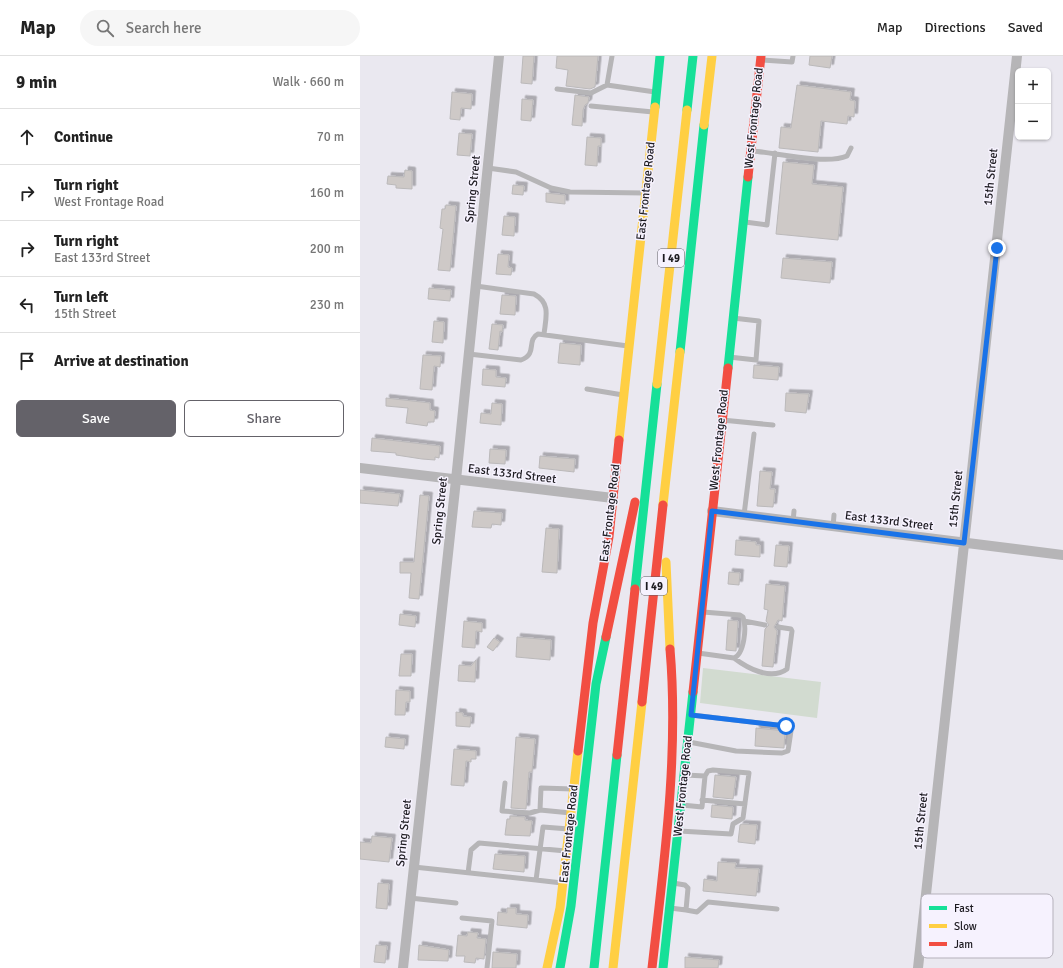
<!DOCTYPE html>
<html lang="en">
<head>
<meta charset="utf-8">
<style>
  :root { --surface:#fff; --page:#f6f6f6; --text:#222; --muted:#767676; --line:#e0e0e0; --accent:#646269 }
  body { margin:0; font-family:Signika,sans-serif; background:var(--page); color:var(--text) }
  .controls { position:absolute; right:12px; top:12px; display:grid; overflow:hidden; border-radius:6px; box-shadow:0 1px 3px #0004 }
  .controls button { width:36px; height:36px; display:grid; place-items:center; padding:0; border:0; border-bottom:1px solid var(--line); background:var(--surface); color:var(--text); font:20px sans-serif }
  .stop { position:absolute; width:12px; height:12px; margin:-9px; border:3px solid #1a73e8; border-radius:50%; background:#fff }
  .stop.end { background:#1a73e8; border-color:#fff; box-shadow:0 1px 4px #0008 }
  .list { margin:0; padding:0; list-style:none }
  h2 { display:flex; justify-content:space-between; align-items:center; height:52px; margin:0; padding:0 16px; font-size:17px }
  h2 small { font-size:13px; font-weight:400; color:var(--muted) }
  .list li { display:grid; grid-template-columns:26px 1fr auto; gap:12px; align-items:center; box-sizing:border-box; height:56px; padding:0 16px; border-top:1px solid var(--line) }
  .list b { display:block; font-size:15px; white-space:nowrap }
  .list p { margin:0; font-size:13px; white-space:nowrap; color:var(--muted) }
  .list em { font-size:13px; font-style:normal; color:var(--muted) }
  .actions { display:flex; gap:8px; padding:12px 16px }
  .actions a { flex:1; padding:9px 0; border:1px solid var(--accent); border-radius:6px; text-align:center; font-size:14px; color:var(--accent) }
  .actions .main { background:var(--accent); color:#fff }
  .icon { flex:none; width:22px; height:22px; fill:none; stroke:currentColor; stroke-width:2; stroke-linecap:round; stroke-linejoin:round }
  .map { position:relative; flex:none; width:703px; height:912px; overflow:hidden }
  header { display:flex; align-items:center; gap:24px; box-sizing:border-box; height:56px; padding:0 20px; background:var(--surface); border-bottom:1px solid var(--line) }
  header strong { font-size:19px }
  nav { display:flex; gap:22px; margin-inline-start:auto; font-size:14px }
  .search { width:280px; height:36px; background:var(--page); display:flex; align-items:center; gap:10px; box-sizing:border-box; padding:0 14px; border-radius:22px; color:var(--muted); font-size:15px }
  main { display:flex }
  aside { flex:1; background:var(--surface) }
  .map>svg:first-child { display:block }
</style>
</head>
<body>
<header>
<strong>Map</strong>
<div class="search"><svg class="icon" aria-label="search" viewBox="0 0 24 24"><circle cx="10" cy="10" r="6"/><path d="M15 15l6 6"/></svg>Search here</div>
<nav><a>Map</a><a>Directions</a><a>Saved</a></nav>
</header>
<main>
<aside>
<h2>9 min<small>Walk · 660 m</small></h2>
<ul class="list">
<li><svg class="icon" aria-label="ahead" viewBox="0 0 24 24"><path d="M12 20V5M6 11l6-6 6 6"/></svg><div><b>Continue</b></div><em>70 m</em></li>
<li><svg class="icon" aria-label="right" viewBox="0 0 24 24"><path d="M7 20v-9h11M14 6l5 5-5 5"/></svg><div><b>Turn right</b><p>West Frontage Road</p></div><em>160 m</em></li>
<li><svg class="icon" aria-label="right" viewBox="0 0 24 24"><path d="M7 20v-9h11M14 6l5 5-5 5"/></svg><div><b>Turn right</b><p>East 133rd Street</p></div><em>200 m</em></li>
<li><svg class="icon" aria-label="left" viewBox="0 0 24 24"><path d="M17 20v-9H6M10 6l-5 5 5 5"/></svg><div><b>Turn left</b><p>15th Street</p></div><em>230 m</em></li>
<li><svg class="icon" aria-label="arrive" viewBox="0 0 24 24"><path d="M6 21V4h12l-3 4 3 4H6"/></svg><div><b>Arrive at destination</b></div></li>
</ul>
<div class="actions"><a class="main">Save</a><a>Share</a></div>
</aside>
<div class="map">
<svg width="703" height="912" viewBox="0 0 703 912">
  <defs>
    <filter id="shadow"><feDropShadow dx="3.5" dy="-3.5" stdDeviation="0" flood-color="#0004"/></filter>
  </defs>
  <rect width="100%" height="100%" fill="#eae8f0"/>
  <path fill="#d2dbd0" d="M 343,612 L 461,626 L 457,662 L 340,647 Z"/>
  <path fill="#cec9c7" stroke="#bbb9ba" filter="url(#shadow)" d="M 163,0 L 174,0 L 172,28 L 161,27 Z
    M 197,0 L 238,0 L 235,31 L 230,33 L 206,30 L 208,14 L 196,12 Z
    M 450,0 L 472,0 L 470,12 L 449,9 Z
    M 437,29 L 491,36 L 490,44 L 495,45 L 494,61 L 488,60 L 487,68 L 461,65 L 458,96 L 419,92 L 421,71 L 431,72 Z
    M 92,36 L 112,38 L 111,53 L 101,52 L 100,64 L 90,63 Z
    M 215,39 L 229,41 L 228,47 L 225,49 L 223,54 L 222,70 L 212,69 Z
    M 162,43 L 173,44 L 171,65 L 161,64 Z
    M 99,77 L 112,78 L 110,100 L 97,99 Z
    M 227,81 L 241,82 L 241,90 L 238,90 L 237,110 L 225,109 Z
    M 423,106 L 454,109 L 452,128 L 483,131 L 478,184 L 416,178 Z
    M 45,114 L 52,115 L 52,133 L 36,132 L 36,129 L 27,128 L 28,120 L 44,121 Z
    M 153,129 L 164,130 L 163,139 L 152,138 Z
    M 186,137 L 205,139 L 205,148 L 186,146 Z
    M 86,149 L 96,150 L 90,215 L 78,214 L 83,173 L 80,172 L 82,153 L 85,153 Z
    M 144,160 L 155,161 L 154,180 L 142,179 Z
    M 138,198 L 149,199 L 148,211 L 152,212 L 151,219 L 136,218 Z
    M 423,202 L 472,206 L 470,227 L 421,222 Z
    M 69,232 L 91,234 L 90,245 L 68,243 Z
    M 142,239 L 156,240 L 155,259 L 140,258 Z
    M 74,265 L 84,266 L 83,287 L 72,286 Z
    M 132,268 L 143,269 L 142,276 L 140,275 L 138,294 L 129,293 Z
    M 200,287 L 221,289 L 220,309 L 198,307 Z
    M 63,299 L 81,300 L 80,311 L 74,310 L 72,334 L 60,333 Z
    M 394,309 L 419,311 L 418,324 L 393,322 Z
    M 123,313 L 136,314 L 136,321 L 146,322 L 145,331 L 122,329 Z
    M 426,337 L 449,338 L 446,357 L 425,355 Z
    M 26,342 L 70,347 L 70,354 L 75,355 L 74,366 L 68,366 L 67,370 L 46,367 L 48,352 L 26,350 Z
    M 132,347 L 142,348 L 141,369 L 120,367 L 121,357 L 131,358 Z
    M 12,382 L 80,390 L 79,402 L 75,401 L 75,404 L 62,403 L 36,399 L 36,397 L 11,395 Z
    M 130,393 L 146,394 L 145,408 L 129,407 Z
    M 180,400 L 215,403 L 214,416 L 179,412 Z
    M 400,415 L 412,416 L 410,433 L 415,433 L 413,451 L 397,450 Z
    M 0,434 L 40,438 L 38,450 L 0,447 Z
    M 60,439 L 69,440 L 59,543 L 49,542 L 51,517 L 40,517 L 40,506 L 54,506 Z
    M 114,455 L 142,457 L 141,469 L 132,468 L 131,472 L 112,471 Z
    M 186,472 L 199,473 L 197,517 L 182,516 Z
    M 376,484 L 396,486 L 396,489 L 400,489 L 400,501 L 375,499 Z
    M 416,489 L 429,490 L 427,511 L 414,510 Z
    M 369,516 L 380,517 L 379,529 L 368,528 Z
    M 406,528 L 425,530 L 422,565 L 418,564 L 414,571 L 417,575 L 413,611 L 402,610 L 405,573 L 409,569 L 406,565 L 408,554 L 404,553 Z
    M 40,558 L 56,560 L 55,571 L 39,569 Z
    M 368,564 L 378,565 L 376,595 L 366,594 Z
    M 104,565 L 122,567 L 122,576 L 116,575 L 115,592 L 102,591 Z
    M 157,581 L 191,584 L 190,604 L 156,601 Z
    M 134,582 L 140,586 L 133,595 L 127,591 Z
    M 41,598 L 52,598 L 51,620 L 39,620 Z
    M 116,604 L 115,626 L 98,625 L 99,609 L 111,610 Z
    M 36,634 L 50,635 L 50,646 L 46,646 L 45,659 L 35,659 Z
    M 96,656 L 103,657 L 103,660 L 111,661 L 110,671 L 96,670 Z
    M 396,672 L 425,675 L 424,692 L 395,690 Z
    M 26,681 L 45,683 L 44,693 L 25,691 Z
    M 156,681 L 175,683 L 172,716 L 169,716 L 166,753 L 151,752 Z
    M 94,693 L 116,695 L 116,703 L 111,703 L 111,706 L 106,705 L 104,730 L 91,729 Z
    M 355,719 L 376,721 L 373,743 L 353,741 Z
    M 352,749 L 373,751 L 372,763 L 351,761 Z
    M 150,760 L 165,761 L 165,764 L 172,765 L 170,780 L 145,779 L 147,763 L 150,763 Z
    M 382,768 L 397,769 L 395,788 L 378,786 L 380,769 Z
    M 12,780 L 32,782 L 29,806 L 0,803 L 0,786 L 11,787 Z
    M 135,798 L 165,800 L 164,816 L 133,813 Z
    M 358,806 L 376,807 L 375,812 L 399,813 L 396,840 L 343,835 L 344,823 L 357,825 Z
    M 18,827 L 29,828 L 27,853 L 16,852 Z
    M 147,852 L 156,852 L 156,858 L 168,859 L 167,872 L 137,869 L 138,856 L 147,857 Z
    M 108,876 L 118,877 L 117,882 L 126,883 L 124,903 L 116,902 L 115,907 L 104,906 L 105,900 L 96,900 L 98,879 L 107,880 Z
    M 16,889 L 27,890 L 25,907 L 14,906 Z
    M 59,889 L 89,894 L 88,905 L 58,904 Z
    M 133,896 L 157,898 L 156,912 L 132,912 Z
    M 325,901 L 359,904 L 358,912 L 325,912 Z"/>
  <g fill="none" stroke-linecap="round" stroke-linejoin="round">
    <path stroke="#b6b5b7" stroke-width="5" d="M 252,0 L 247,29 L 295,36
      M 401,4 L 432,6 L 433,0
      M 197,33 L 231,37 L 247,29
      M 231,50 L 293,56
      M 393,95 C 416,97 467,109 487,100 L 491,92
      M 128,112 L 156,116 L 191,132 L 210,136 L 285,137
      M 385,166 L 407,169 L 415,97
      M 116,230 L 174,238 C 191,247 186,261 184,278
      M 109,298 L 161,304 C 178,298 166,284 178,278 L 268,290
      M 369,301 L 396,304 L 399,265 L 373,262
      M 227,333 L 263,339
      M 362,364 L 413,369
      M 384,459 L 394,378
      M 433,466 L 434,455
      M 473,471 L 474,459
      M 384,565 L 405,569
      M 338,597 L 374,602 C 384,598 387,572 383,561 L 380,559 L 343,556
      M 374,602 C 387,612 411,625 427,613 L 432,575 L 431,573 L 418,571
      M 329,686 L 376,695 L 422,697 L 428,695 L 431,675 L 426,670 L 332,659
      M 145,727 L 142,755 L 170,757 L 180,754
      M 342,744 L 385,748
      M 322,749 L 342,751 L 345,720 L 325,719
      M 211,757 L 180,754 L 181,732 L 213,733
      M 319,775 L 371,778 L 373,768 L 383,762 L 389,717 L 353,714 L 348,715 L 345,720
      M 54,811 L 176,824
      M 108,817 L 111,794 L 119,787 L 206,795
      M 202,827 L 176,824 L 183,771 L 209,773
      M 50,842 L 96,847
      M 310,852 L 326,854 L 328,832 L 325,829 L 313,827
      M 326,854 L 337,856 L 348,846 L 417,853
      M 102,862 L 132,865 L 127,912"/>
    <path stroke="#b6b5b7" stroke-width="10" d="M 0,412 L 253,442
      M 352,455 L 703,499
      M 43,912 L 96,424 L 139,0
      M 558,912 L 657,0"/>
    <path stroke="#16e098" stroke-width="9" d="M 295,51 L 300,0
      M 327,54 L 333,0
      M 320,296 L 344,69
      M 368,312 L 388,121
      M 275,533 L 297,328
      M 200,912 L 211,850 L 236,628 L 246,581
      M 234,912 L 257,699
      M 303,912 L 333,636"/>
    <path stroke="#ffcf43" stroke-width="9" d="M 344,69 L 352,0
      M 297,328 L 327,54
      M 259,384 L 295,51
      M 303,449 L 320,296
      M 306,506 L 310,593
      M 187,912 L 200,852 L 218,695
      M 253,912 L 282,646"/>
    <path stroke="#f24e42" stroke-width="9" d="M 388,121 L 401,0
      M 246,581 L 275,446
      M 333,636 L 368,312
      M 282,646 L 303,449
      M 218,695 L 233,567 L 249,481 L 259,384
      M 257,699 L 275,533
      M 292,912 C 304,807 319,699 310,593"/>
  </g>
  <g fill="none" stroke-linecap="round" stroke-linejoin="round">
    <path stroke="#1a73e8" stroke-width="5" d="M 426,670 L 331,659 L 352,455 L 604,487 L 637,192"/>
  </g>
  <g text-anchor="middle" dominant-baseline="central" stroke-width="3" stroke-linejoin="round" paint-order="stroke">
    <g fill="#f6f2fe" stroke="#5d5b63" stroke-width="1">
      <rect x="298" y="193" width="26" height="18" rx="3"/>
      <rect x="281" y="521" width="26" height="18" rx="3"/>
    </g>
    <g font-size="11" font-weight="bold" fill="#1c1a20">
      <text x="311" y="202">I 49</text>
      <text x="294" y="530">I 49</text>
    </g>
    <g font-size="12" fill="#1c1a20" stroke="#f6f2fe">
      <text transform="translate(394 62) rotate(-84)">West Frontage Road</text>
      <text transform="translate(631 121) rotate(-84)">15th Street</text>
      <text transform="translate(113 133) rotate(-84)">Spring Street</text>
      <text transform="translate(286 135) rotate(-84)">East Frontage Road</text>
      <text transform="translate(359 384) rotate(-84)">West Frontage Road</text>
      <text transform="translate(152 418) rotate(7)">East 133rd Street</text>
      <text transform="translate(596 443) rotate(-84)">15th Street</text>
      <text transform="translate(80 455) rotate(-84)">Spring Street</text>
      <text transform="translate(250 457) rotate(-83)">East Frontage Road</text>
      <text transform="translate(529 465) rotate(7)">East 133rd Street</text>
      <text transform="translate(323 730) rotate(-84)">West Frontage Road</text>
      <text transform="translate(561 765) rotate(-84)">15th Street</text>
      <text transform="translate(44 777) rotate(-84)">Spring Street</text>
      <text transform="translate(209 778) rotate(-84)">East Frontage Road</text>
    </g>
  </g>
  <rect x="561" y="838" width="132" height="64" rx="6" fill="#f6f2fe" stroke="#b5b1bb" stroke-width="1"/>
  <rect x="569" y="850" width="18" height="4" fill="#16e098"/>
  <rect x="569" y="868" width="18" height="4" fill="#ffcf43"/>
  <rect x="569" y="886" width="18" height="4" fill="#f24e42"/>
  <g font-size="11" fill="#1c1a20">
    <text x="594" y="856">Fast</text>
    <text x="594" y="874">Slow</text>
    <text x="594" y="892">Jam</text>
  </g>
</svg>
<div class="controls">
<button>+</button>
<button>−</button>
</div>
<div class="stop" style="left:426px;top:670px"></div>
<div class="stop end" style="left:637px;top:192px"></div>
</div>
</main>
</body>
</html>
